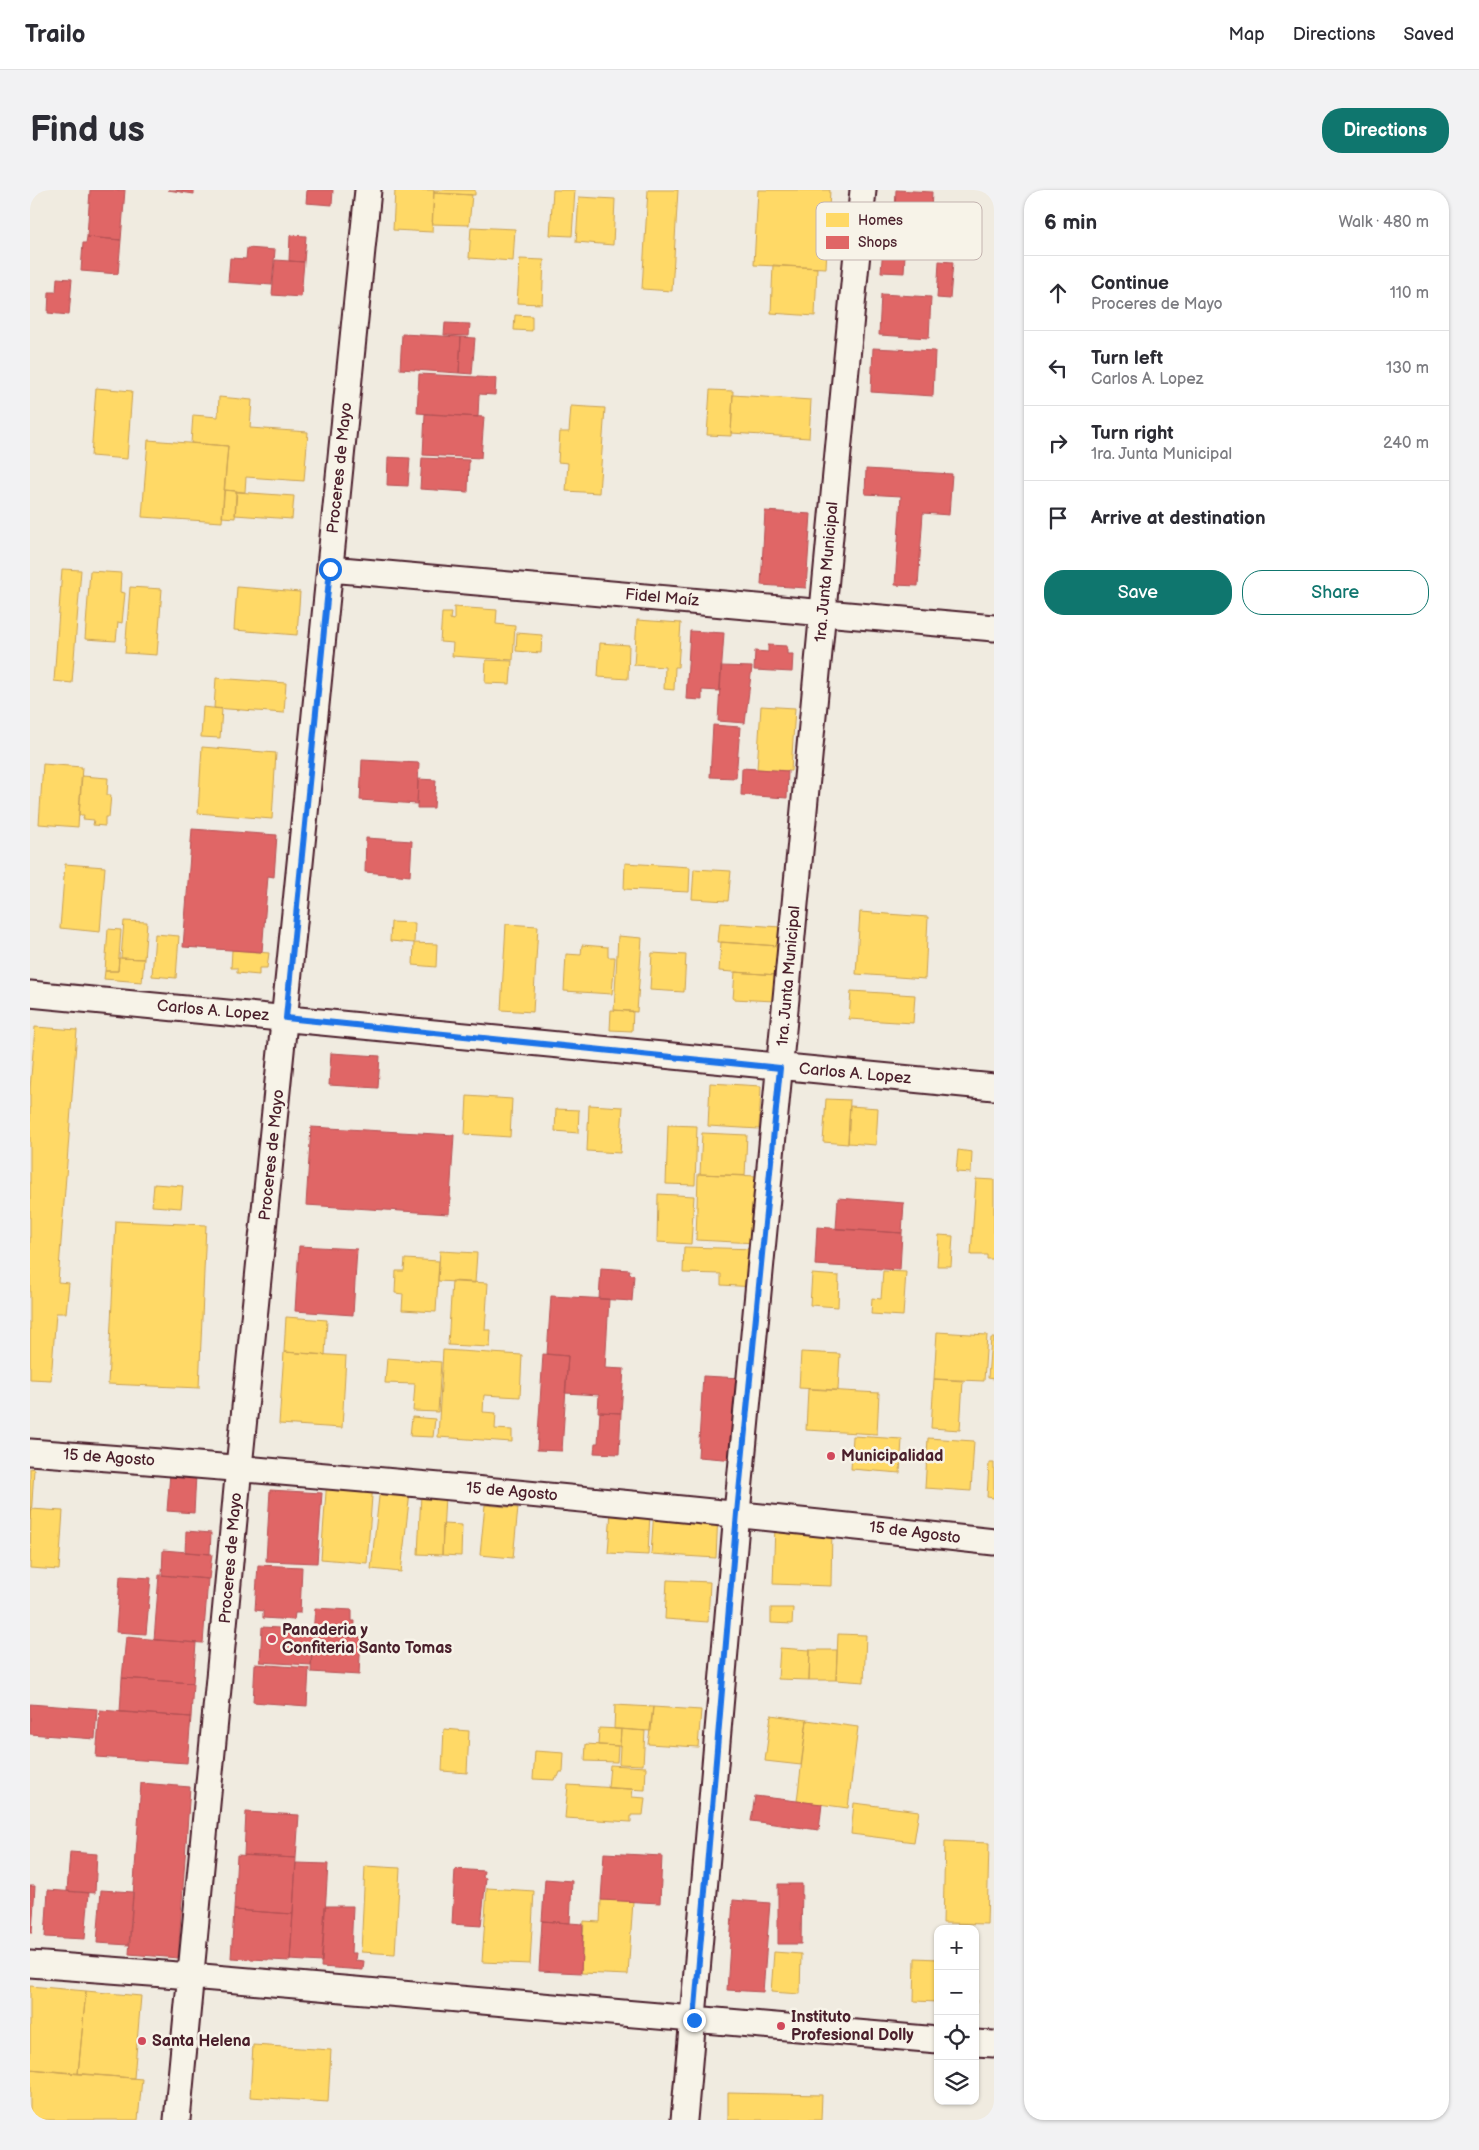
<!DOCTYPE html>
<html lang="en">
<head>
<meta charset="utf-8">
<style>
  :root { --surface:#fff; --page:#f2f2f3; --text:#2b2b33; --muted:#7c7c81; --line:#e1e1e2; --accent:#0f766e }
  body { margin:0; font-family:"Balsamiq Sans",sans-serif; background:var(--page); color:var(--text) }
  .controls { position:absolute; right:15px; bottom:15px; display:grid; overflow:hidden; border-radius:10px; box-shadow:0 1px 4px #0004 }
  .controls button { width:45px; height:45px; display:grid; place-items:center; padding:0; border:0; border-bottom:1px solid var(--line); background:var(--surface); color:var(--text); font:25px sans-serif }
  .stop { position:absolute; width:15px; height:15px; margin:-11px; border:4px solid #1a73e8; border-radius:50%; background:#fff }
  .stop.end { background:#1a73e8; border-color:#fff; box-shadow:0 1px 5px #0008 }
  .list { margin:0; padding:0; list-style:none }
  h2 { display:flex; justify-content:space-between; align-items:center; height:65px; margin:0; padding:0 20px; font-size:21px }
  h2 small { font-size:16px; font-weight:400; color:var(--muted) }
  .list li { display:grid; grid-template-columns:32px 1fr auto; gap:15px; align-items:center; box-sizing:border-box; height:75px; padding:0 20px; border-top:1px solid var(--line) }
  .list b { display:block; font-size:19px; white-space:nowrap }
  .list p { margin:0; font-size:16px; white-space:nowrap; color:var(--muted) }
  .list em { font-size:16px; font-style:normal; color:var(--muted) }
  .actions { display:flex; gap:10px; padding:15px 20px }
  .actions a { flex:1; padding:11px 0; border:1px solid var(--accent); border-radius:20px; text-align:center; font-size:18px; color:var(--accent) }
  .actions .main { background:var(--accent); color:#fff }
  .icon { flex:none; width:28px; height:28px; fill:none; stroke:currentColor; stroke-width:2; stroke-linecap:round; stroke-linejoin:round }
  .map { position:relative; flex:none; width:964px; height:1930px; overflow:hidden; border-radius:20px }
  header { display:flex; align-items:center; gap:30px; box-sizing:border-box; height:70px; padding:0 25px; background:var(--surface); border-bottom:1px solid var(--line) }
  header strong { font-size:24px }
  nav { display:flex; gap:28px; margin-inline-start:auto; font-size:18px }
  .intro { display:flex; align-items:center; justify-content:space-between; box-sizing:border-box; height:120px; padding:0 30px }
  h1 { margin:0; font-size:35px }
  .button { padding:12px 22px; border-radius:20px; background:var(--accent); color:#fff; font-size:18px; font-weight:700 }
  main { display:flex; gap:30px; padding:0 30px }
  aside { flex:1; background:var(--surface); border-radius:20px; box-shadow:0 1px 4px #0004 }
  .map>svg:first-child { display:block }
</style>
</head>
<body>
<header>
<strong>Trailo</strong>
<nav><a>Map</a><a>Directions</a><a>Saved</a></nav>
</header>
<div class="intro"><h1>Find us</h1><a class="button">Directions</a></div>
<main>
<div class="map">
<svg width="964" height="1930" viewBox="0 0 964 1930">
  <rect width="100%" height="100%" fill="#f0ebe0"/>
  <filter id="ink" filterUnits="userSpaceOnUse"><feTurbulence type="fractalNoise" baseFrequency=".02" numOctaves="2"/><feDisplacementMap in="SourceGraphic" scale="10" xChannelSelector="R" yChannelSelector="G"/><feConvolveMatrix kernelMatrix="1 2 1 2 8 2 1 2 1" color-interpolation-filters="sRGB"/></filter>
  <g filter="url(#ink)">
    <path fill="#ffd966" stroke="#c9a154" d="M 365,0 L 404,0 L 402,42 L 363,40 Z
      M 404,0 L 445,0 L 445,5 L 404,3 Z
      M 523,0 L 545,0 L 542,46 L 520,45 Z
      M 618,0 L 648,0 L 642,101 L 612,99 Z
      M 728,0 L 800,0 L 796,78 L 724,75 Z
      M 404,3 L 442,5 L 439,35 L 402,34 Z
      M 549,7 L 585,9 L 583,55 L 546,52 Z
      M 441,37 L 485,39 L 483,71 L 439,68 Z
      M 490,69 L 514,70 L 512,114 L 487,113 Z
      M 743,75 L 787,78 L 785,126 L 741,123 Z
      M 485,125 L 502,126 L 502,141 L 484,140 Z
      M 66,198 L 102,201 L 97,269 L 61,266 Z
      M 680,200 L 703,201 L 701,246 L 677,245 Z
      M 703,205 L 781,210 L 779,248 L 701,243 Z
      M 189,207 L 222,210 L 220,238 L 278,242 L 274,291 L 216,287 L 215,302 L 194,300 L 198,256 L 161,253 L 163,225 L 188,227 Z
      M 541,216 L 575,218 L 569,303 L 536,301 L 538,273 L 528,272 L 530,242 L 539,242 Z
      M 118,250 L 198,256 L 192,332 L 112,327 Z
      M 194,300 L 207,301 L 205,328 L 192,327 Z
      M 206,302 L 264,306 L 262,329 L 205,325 Z
      M 32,379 L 51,380 L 42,493 L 24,491 Z
      M 60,381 L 91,383 L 90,402 L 95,403 L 92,433 L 88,432 L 86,451 L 55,449 Z
      M 100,397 L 132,399 L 127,465 L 95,463 Z
      M 207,397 L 270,402 L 267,445 L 204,440 Z
      M 424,417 L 467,420 L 466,434 L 485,436 L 483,470 L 422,466 L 423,453 L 410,452 L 412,423 L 421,423 L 420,429 L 424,430 Z
      M 607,430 L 651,433 L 648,477 L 645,477 L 644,500 L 634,499 L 635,477 L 604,475 Z
      M 487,443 L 512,445 L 511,463 L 486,461 Z
      M 570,453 L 599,455 L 598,489 L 568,487 Z
      M 456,470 L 482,471 L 480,494 L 455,493 Z
      M 186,488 L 256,493 L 254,523 L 184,518 Z
      M 731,516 L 765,518 L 761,581 L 727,579 Z
      M 173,517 L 192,519 L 190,548 L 171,547 Z
      M 172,557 L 246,563 L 242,629 L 168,623 Z
      M 13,574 L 52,577 L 48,637 L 9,634 Z
      M 52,586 L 78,588 L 77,605 L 81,605 L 79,627 L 75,627 L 75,636 L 63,635 L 64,630 L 53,629 L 54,625 L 49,625 Z
      M 595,673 L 660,677 L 659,702 L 594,699 Z
      M 35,674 L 75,677 L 70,742 L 30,738 Z
      M 664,679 L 701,681 L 698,711 L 662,709 Z
      M 830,722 L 898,727 L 895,789 L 826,784 Z
      M 94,731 L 117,732 L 114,769 L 91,768 Z
      M 361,732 L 385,733 L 384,753 L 360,751 Z
      M 690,733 L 750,737 L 749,756 L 688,752 Z
      M 476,734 L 508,736 L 503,822 L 471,820 Z
      M 78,739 L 91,740 L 88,781 L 75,781 Z
      M 125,744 L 149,746 L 146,788 L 122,786 Z
      M 588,746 L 612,748 L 607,822 L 584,820 Z
      M 691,752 L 749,756 L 747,785 L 689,781 Z
      M 384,753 L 407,754 L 406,777 L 383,775 Z
      M 552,755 L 578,757 L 578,767 L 585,767 L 582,804 L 534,801 L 536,764 L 551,765 Z
      M 202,760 L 239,763 L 237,778 L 229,778 L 229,785 L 207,783 L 207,778 L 201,778 Z
      M 622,763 L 656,765 L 654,802 L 620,800 Z
      M 89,768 L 114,769 L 112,792 L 74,789 L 75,781 L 88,781 Z
      M 705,782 L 747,785 L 745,811 L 703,809 Z
      M 821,801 L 885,805 L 883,833 L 819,829 Z
      M 581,820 L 603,821 L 602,841 L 580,840 Z
      M 5,837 L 47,840 L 28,1092 L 39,1093 L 36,1123 L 26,1123 L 21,1190 L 0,1189 L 0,899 Z
      M 680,893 L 731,896 L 729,939 L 678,936 Z
      M 437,906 L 482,909 L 480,947 L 435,944 Z
      M 796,909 L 820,910 L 818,954 L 793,952 Z
      M 559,915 L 593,917 L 590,963 L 557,961 Z
      M 820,916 L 848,918 L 846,955 L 818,953 Z
      M 526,919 L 549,920 L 548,943 L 525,941 Z
      M 638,935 L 667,936 L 665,995 L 636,994 Z
      M 672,943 L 717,945 L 715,986 L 670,984 Z
      M 928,960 L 942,962 L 941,983 L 926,982 Z
      M 668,984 L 729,986 L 726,1053 L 666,1050 Z
      M 946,989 L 964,990 L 964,1069 L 957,1069 L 957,1065 L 941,1065 Z
      M 124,994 L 153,996 L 151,1018 L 122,1016 Z
      M 628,1004 L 664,1006 L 661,1054 L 627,1052 Z
      M 86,1031 L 176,1035 L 169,1198 L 78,1194 Z
      M 909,1045 L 923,1046 L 921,1076 L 907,1076 Z
      M 654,1057 L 727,1059 L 725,1097 L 691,1095 L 691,1084 L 653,1083 Z
      M 410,1061 L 447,1063 L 445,1093 L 408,1091 Z
      M 375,1069 L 409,1071 L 406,1122 L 372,1120 L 373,1104 L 365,1103 L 366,1081 L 374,1081 Z
      M 853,1081 L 876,1082 L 873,1126 L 841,1124 L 842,1108 L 851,1109 Z
      M 782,1084 L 809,1086 L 808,1117 L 780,1115 Z
      M 422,1091 L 458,1093 L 455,1140 L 461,1140 L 460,1157 L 418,1155 Z
      M 256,1127 L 297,1130 L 295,1165 L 254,1162 Z
      M 907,1142 L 957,1145 L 954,1191 L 904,1189 Z
      M 961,1148 L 964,1148 L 964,1189 L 958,1188 Z
      M 413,1160 L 492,1165 L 490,1207 L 454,1205 L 453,1222 L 466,1223 L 465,1239 L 482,1240 L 482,1252 L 408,1247 Z
      M 254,1162 L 316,1166 L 312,1238 L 249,1234 Z
      M 771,1162 L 810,1164 L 808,1200 L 769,1198 Z
      M 357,1168 L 411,1172 L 408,1222 L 383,1221 L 385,1194 L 355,1193 Z
      M 904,1189 L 933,1191 L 930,1240 L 901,1238 Z
      M 778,1199 L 849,1203 L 847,1244 L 776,1240 Z
      M 382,1227 L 405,1229 L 403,1247 L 380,1246 Z
      M 823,1246 L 872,1249 L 870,1283 L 821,1279 Z
      M 898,1248 L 944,1251 L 941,1301 L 895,1298 Z
      M 959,1273 L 964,1273 L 964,1308 L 957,1307 Z
      M 0,1278 L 4,1279 L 1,1329 L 0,1329 Z
      M 297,1289 L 343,1293 L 337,1373 L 291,1369 Z
      M 350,1298 L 380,1302 L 371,1382 L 341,1379 Z
      M 391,1304 L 415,1305 L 412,1365 L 388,1364 Z
      M 455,1315 L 488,1318 L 483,1368 L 450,1365 Z
      M 1,1319 L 33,1321 L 29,1380 L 0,1378 Z
      M 624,1319 L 688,1323 L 686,1368 L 621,1364 Z
      M 581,1321 L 620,1323 L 618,1365 L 578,1363 Z
      M 413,1334 L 432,1335 L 431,1366 L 412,1365 Z
      M 745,1336 L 802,1337 L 801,1396 L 743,1394 Z
      M 637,1390 L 680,1392 L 678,1432 L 635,1429 Z
      M 741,1418 L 763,1418 L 762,1434 L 741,1433 Z
      M 808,1444 L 836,1445 L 834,1492 L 806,1490 Z
      M 750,1458 L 780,1460 L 779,1490 L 748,1489 Z
      M 780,1460 L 807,1460 L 806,1490 L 779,1490 Z
      M 585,1515 L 623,1517 L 621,1541 L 584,1539 Z
      M 623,1517 L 671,1520 L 668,1557 L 618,1554 Z
      M 741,1525 L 777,1530 L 771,1575 L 735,1571 Z
      M 777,1530 L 828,1537 L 818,1618 L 767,1611 Z
      M 569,1538 L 591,1539 L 590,1556 L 568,1555 Z
      M 414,1539 L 439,1541 L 437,1583 L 412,1581 Z
      M 591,1539 L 615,1541 L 613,1575 L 589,1574 Z
      M 556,1554 L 588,1556 L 587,1572 L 555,1571 Z
      M 505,1561 L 534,1563 L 533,1582 L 530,1582 L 528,1587 L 525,1587 L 524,1590 L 503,1589 Z
      M 580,1575 L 616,1577 L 615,1600 L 578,1598 Z
      M 538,1595 L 603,1599 L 602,1607 L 615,1608 L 613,1625 L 601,1625 L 601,1632 L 535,1628 Z
      M 824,1613 L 889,1621 L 884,1652 L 821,1644 Z
      M 915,1651 L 959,1653 L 957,1734 L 913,1733 Z
      M 335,1676 L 370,1678 L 365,1764 L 331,1762 Z
      M 457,1698 L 504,1701 L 500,1774 L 452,1772 Z
      M 571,1710 L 603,1711 L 598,1785 L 551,1783 L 554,1731 L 570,1732 Z
      M 744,1762 L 771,1764 L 770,1804 L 741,1802 Z
      M 885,1768 L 908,1769 L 908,1812 L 884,1811 Z
      M 945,1770 L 947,1770 L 946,1813 L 945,1813 Z
      M 0,1796 L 56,1801 L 48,1884 L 0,1879 Z
      M 56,1801 L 111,1806 L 104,1888 L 48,1884 Z
      M 223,1855 L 301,1860 L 298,1912 L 220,1907 Z
      M 0,1879 L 112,1889 L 108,1930 L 0,1930 Z
      M 698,1903 L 792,1905 L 791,1930 L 698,1930 Z"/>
    <path fill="#e06666" stroke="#b35154" d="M 60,0 L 95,0 L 91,50 L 57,47 Z
      M 138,0 L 164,0 L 164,4 Z
      M 277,0 L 303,0 L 302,15 L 276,13 Z
      M 866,0 L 902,2 L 901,22 L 865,20 Z
      M 260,45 L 276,46 L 274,72 L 259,71 Z
      M 854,45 L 876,46 L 874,83 L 851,82 Z
      M 57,47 L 91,50 L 88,84 L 51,81 L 53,53 L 56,53 Z
      M 217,58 L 245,60 L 242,95 L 198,92 L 200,68 L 216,69 Z
      M 245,70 L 274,72 L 271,107 L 242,105 Z
      M 909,71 L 923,72 L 920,109 L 907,108 Z
      M 27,88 L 42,89 L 39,125 L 18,123 L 19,102 L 26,102 Z
      M 851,104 L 901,107 L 899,148 L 849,145 Z
      M 415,133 L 440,134 L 439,146 L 414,145 Z
      M 372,144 L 431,147 L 429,183 L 370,179 Z
      M 431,147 L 445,148 L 442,184 L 429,183 Z
      M 843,158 L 905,161 L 903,206 L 841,202 Z
      M 389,184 L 466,188 L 465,205 L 449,204 L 448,227 L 387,223 Z
      M 395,224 L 454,227 L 451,268 L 393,265 Z
      M 358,267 L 380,268 L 378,296 L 357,295 Z
      M 392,268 L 439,270 L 438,302 L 390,299 Z
      M 836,279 L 922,284 L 919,325 L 893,323 L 888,396 L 865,395 L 871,306 L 835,304 Z
      M 735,321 L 781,324 L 776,398 L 731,395 Z
      M 660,441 L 694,443 L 690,501 L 672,500 L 672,510 L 656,509 Z
      M 738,455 L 757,456 L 757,464 L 763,464 L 762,482 L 724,480 L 725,461 L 738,462 Z
      M 691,476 L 722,477 L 715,533 L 688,531 Z
      M 683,535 L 710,537 L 706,588 L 680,587 Z
      M 332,570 L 389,573 L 387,614 L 330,610 Z
      M 712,578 L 758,581 L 757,608 L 711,605 Z
      M 388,589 L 406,590 L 404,618 L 387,618 Z
      M 162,639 L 247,645 L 244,687 L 238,686 L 232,762 L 153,757 Z
      M 336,648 L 382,651 L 380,686 L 335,682 Z
      M 301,863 L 350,866 L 348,898 L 299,895 Z
      M 281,937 L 424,945 L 419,1024 L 276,1015 Z
      M 808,1008 L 874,1013 L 872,1043 L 806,1039 Z
      M 787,1037 L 872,1043 L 870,1080 L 785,1075 Z
      M 269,1056 L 327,1059 L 323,1125 L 265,1121 Z
      M 571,1078 L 600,1080 L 599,1084 L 604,1085 L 602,1111 L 569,1109 Z
      M 521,1106 L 579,1109 L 575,1178 L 594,1179 L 591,1223 L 568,1222 L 569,1205 L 535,1203 L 538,1166 L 517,1164 Z
      M 513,1164 L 538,1166 L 532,1261 L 507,1260 Z
      M 673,1186 L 711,1188 L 706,1270 L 668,1267 Z
      M 570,1222 L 591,1223 L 589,1264 L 564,1263 L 565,1253 L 568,1253 Z
      M 140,1283 L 166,1285 L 164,1323 L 137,1321 Z
      M 240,1300 L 292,1303 L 287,1373 L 236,1371 Z
      M 156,1341 L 181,1343 L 180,1364 L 155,1362 Z
      M 133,1360 L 182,1364 L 179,1389 L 132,1385 Z
      M 228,1375 L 272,1377 L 270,1423 L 265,1423 L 264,1430 L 233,1428 L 233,1421 L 225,1420 Z
      M 129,1385 L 178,1389 L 173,1453 L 124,1450 Z
      M 90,1386 L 121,1388 L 116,1444 L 86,1442 Z
      M 285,1418 L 322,1420 L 322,1431 L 325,1431 L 324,1447 L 283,1444 Z
      M 232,1437 L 283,1440 L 281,1475 L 230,1472 Z
      M 283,1444 L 331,1447 L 329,1485 L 281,1482 Z
      M 96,1447 L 166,1453 L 163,1493 L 92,1488 Z
      M 225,1474 L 279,1478 L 277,1516 L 223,1512 Z
      M 92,1488 L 163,1493 L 161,1527 L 90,1522 Z
      M 0,1514 L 67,1519 L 65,1549 L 0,1544 Z
      M 70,1520 L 161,1527 L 157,1573 L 66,1567 Z
      M 111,1593 L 160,1597 L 148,1768 L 99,1764 Z
      M 725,1606 L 792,1614 L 789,1640 L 721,1631 Z
      M 216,1622 L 269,1625 L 266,1668 L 214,1665 Z
      M 40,1662 L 67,1664 L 65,1703 L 37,1701 Z
      M 574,1663 L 632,1666 L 630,1713 L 571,1710 Z
      M 207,1665 L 266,1668 L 263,1724 L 204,1720 Z
      M 266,1673 L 298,1674 L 292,1772 L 260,1770 Z
      M 425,1679 L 454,1681 L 453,1687 L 456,1688 L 451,1736 L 422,1734 Z
      M 515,1689 L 542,1691 L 540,1733 L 512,1731 Z
      M 748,1694 L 772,1694 L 771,1754 L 748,1754 Z
      M 0,1696 L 5,1696 L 2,1743 L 0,1743 Z
      M 18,1700 L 59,1703 L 55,1749 L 15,1747 Z
      M 71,1700 L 103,1702 L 99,1755 L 67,1753 Z
      M 703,1710 L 740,1713 L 733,1802 L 697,1800 Z
      M 295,1716 L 323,1716 L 321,1763 L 326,1763 L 325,1770 L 334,1771 L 333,1780 L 291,1777 Z
      M 204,1720 L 263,1724 L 260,1771 L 201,1768 Z
      M 512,1731 L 553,1734 L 551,1783 L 509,1781 Z"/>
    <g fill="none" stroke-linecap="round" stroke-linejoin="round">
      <defs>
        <path id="minor" d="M 300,379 L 964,438
          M 0,804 L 964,897
          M 0,1262 C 322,1286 643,1316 964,1352
          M 0,1774 L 161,1786 L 908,1850
          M 945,1853 L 964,1854
          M 147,1930 L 209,1277 L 338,0
          M 654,1930 L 707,1323 L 833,0"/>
      </defs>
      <use href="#minor" stroke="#4a1f2b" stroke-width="29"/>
      <use href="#minor" stroke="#f7f3e8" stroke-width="25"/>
    </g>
  </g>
  <g fill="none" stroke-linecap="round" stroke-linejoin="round" filter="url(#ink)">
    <path stroke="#1a73e8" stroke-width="6" d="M 300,379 L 256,828 L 750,878 L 707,1323 L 664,1830"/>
  </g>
  <g fill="#d1495b" stroke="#f7f3e8" stroke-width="2">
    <circle cx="801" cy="1266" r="5"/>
    <circle cx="242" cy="1449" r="5"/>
    <circle cx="751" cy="1836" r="5"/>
    <circle cx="112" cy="1851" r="5"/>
  </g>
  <g text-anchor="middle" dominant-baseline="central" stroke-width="5" stroke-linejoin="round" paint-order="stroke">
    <g font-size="16" fill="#4a1f2b" stroke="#f7f3e8">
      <text transform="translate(310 278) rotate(-84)">Proceres de Mayo</text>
      <text transform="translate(797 382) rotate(-85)">1ra. Junta Municipal</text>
      <text transform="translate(632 408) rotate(5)">Fidel Maíz</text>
      <text transform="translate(759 786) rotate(-85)">1ra. Junta Municipal</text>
      <text transform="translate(183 821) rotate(5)">Carlos A. Lopez</text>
      <text transform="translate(825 884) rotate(5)">Carlos A. Lopez</text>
      <text transform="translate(242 965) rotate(-84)">Proceres de Mayo</text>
      <text transform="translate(79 1268) rotate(4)">15 de Agosto</text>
      <text transform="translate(482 1302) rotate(5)">15 de Agosto</text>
      <text transform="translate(885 1343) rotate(7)">15 de Agosto</text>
      <text transform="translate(201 1368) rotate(-85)">Proceres de Mayo</text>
    </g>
    <g font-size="16" font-weight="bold" fill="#4a1f2b" stroke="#f7f3e8" text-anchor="start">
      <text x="811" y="1266">Municipalidad</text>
      <text x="252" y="1440">Panaderia y<tspan x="252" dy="18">Confiteria Santo Tomas</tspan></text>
      <text x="761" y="1827">Instituto<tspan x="761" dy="18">Profesional Dolly</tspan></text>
      <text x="122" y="1851">Santa Helena</text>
    </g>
  </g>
  <rect x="786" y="12" width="166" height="58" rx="8" fill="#f7f3e8" stroke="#c3b3af" stroke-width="1"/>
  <rect x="796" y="23" width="23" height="14" fill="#ffd966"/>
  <rect x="796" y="46" width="23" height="13" fill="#e06666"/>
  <g font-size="14" fill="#4a1f2b">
    <text x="828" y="35">Homes</text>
    <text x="828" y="57">Shops</text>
  </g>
</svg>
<div class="controls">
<button>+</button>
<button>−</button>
<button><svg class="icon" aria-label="locate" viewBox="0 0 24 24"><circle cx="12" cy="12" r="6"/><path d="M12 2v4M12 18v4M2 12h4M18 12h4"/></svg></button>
<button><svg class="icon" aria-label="layers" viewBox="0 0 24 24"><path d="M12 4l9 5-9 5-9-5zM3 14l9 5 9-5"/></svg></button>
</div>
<div class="stop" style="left:300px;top:379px"></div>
<div class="stop end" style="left:664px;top:1830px"></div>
</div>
<aside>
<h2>6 min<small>Walk · 480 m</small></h2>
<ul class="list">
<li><svg class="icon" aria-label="ahead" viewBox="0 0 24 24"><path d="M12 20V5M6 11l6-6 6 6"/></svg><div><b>Continue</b><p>Proceres de Mayo</p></div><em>110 m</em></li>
<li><svg class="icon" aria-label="left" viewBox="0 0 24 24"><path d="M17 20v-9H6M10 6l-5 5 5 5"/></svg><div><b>Turn left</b><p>Carlos A. Lopez</p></div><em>130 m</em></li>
<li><svg class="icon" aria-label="right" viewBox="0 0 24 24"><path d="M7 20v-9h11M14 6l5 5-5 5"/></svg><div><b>Turn right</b><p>1ra. Junta Municipal</p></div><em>240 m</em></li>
<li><svg class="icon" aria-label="arrive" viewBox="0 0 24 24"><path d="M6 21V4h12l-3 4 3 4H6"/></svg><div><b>Arrive at destination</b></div></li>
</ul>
<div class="actions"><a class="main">Save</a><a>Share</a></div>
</aside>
</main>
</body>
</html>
